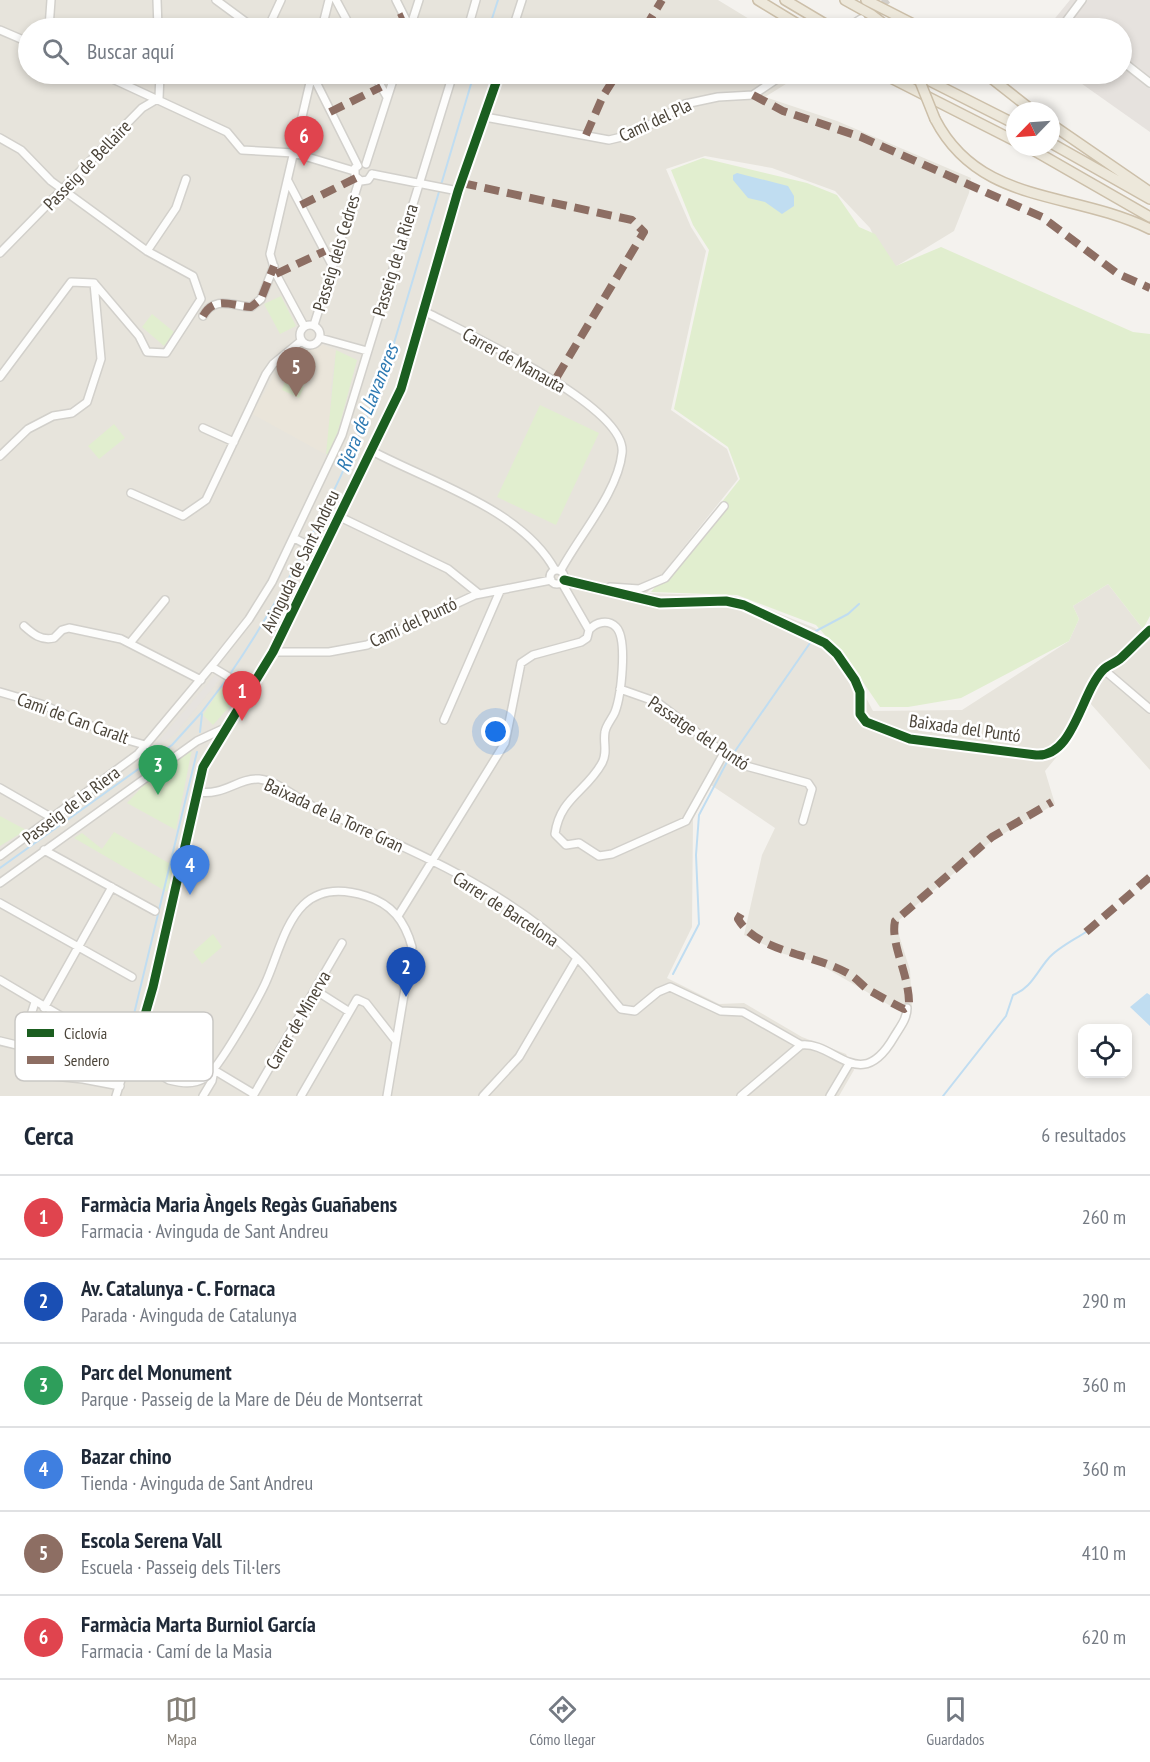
<!DOCTYPE html>
<html lang="es">
<head>
<meta charset="utf-8">
<style>
  :root { --surface:#fff; --page:#f2f2f3; --text:#1f2937; --muted:#747a83; --line:#e0e1e3; --accent:#868178 }
  body { margin:0; font-family:"PT Sans Narrow",sans-serif; background:var(--page); color:var(--text) }
  .controls { position:absolute; right:18px; bottom:18px; display:grid; overflow:hidden; border-radius:12px; box-shadow:0 3px 9px #0003 }
  .controls button { width:54px; height:54px; display:grid; place-items:center; padding:0; border:0; border-bottom:2px solid var(--line); background:var(--surface); color:var(--text); font:30px sans-serif }
  .compass { position:absolute; left:1006px; top:102px; width:54px; height:54px; border-radius:50%; background:var(--surface); box-shadow:0 3px 9px #0003; rotate:245deg }
  .you { position:absolute; left:496px; top:732px; width:21px; height:21px; margin:-15px; border:4px solid #fff; border-radius:50%; background:#1a73e8; box-shadow:0 0 0 9px #1a73e833 }
  .badge { display:grid; place-items:center; width:39px; height:39px; border-radius:50%; background:var(--accent); color:#fff; font-size:20px; font-weight:700 }
  .pin { position:absolute; translate:-50% -50px; filter:drop-shadow(0 2px 3px #0008) }
  .pin::after { content:''; position:absolute; top:32px; width:21px; height:18px; background:inherit; clip-path:polygon(0 0,100% 0,50% 100%) }
  .list { margin:0; padding:0; list-style:none }
  h2 { display:flex; justify-content:space-between; align-items:center; height:78px; margin:0; padding:0 24px; font-size:26px }
  h2 small { font-size:20px; font-weight:400; color:var(--muted) }
  .list li { display:grid; grid-template-columns:39px 1fr auto; gap:18px; align-items:center; box-sizing:border-box; height:84px; padding:0 24px; border-top:2px solid var(--line) }
  .list b { display:block; font-size:22px; white-space:nowrap }
  .list p { margin:0; font-size:20px; white-space:nowrap; color:var(--muted) }
  .list em { font-size:20px; font-style:normal; color:var(--muted) }
  .icon { flex:none; width:33px; height:33px; fill:none; stroke:currentColor; stroke-width:2; stroke-linecap:round; stroke-linejoin:round }
  .map { position:relative; flex:none; width:1150px; height:1096px; overflow:hidden }
  .search { position:absolute; background:var(--surface); box-shadow:0 3px 9px #0003; left:18px; right:18px; top:18px; height:66px; display:flex; align-items:center; gap:15px; box-sizing:border-box; padding:0 21px; border-radius:33px; color:var(--muted); font-size:22px }
  .sheet { height:582px; background:var(--surface) }
  nav { display:flex; justify-content:space-around; align-items:center; box-sizing:border-box; height:84px; border-top:2px solid var(--line); background:var(--surface); font-size:16px; color:var(--muted) }
  nav a { display:grid; justify-items:center; gap:3px }
  nav .on { color:var(--accent) }
  .map>svg:first-child { display:block }
</style>
</head>
<body>
<div class="map">
<svg width="1150" height="1096" viewBox="0 0 1150 1096">
  <rect width="100%" height="100%" fill="#f4f2ee"/>
  <path fill="#e7e4dc" d="M 0,0 L 718,0 L 764,28 L 28,28 L 28,74 L 802,74 L 765,97 L 837,121 L 971,178 L 969,193 L 954,231 L 890,270 L 870,228 L 835,191 L 772,168 L 705,156 L 666,169 L 691,227 L 706,251 L 671,410 L 727,449 L 738,479 L 647,593 L 735,596 L 815,628 L 847,662 L 873,711 L 962,710 L 1069,641 L 1079,619 L 1073,606 L 1108,584 L 1143,629 L 1150,623 L 1150,770 L 1090,703 L 1068,743 L 1045,771 L 1055,804 L 994,839 L 899,920 L 897,929 L 910,970 L 912,1007 L 901,1012 L 814,961 L 784,954 L 744,935 L 762,855 L 775,828 L 711,785 L 693,819 L 692,927 L 667,978 L 719,1004 L 744,1003 L 802,1037 L 846,1054 L 854,1070 L 839,1096 L 0,1096 Z"/>
  <path fill="#e6e2de" d="M 1070,0 L 1150,0 L 1150,132 L 1068,74 L 1122,74 L 1122,28 L 1047,28 Z"/>
  <path fill="#eae5da" d="M 323,345 L 336,350 L 331,386 L 330,428 L 325,454 L 252,414 L 278,369 L 296,351 L 301,347 L 308,349 Z"/>
  <path fill="#e1eecf" d="M 703,158 L 807,183 L 837,195 L 859,227 L 875,234 L 896,266 L 941,247 L 1133,332 L 1150,334 L 1150,616 L 1143,629 L 1108,584 L 1073,606 L 1079,619 L 1069,641 L 961,698 L 908,707 L 880,707 L 850,663 L 816,625 L 737,595 L 651,592 L 740,479 L 728,447 L 674,409 L 709,250 L 693,225 L 671,170 Z
    M 281,296 L 296,326 L 280,334 L 264,304 Z
    M 152,314 L 174,332 L 164,346 L 142,327 Z
    M 336,350 L 357,360 L 338,431 L 328,455 L 326,454 Z
    M 297,354 L 316,364 L 311,374 L 296,367 L 310,375 L 305,385 L 287,377 Z
    M 286,378 L 304,387 L 299,398 L 282,390 Z
    M 540,405 L 599,433 L 556,525 L 497,497 Z
    M 114,424 L 125,438 L 99,459 L 88,446 Z
    M 226,680 L 239,691 L 230,706 L 213,725 L 203,715 Z
    M 192,749 L 176,830 L 127,803 L 142,787 Z
    M 0,816 L 26,830 L 0,846 Z
    M 114,832 L 174,866 L 167,892 L 74,838 L 82,833 L 102,849 Z
    M 213,934 L 222,947 L 202,964 L 193,952 Z
    M 93,1041 L 111,1048 L 115,1054 L 112,1083 L 83,1079 Z"/>
  <path fill="#e6e3df" d="M 215,675 L 220,679 L 174,735 L 151,750 Z"/>
  <path fill="#c0ddf1" d="M 737,173 L 788,186 L 794,196 L 794,206 L 782,214 L 765,202 L 748,198 L 733,180 L 733,175 Z
    M 1147,993 L 1150,995 L 1150,1026 L 1130,1007 Z"/>
  <g fill="none" stroke-linecap="round" stroke-linejoin="round">
    <path stroke="#c0ddf1" stroke-width="2" d="M 489,28 L 498,0
      M 816,631 L 848,614 L 859,604
      M 230,674 C 294,580 344,477 386,370 L 474,74
      M 200,732 L 202,714
      M 733,754 L 810,643
      M 0,868 L 172,745 L 201,713 L 227,679
      M 673,974 L 699,924 L 696,855 L 699,815 L 728,760
      M 128,1039 L 197,752
      M 943,1096 L 1006,1016 L 1013,995 C 1031,988 1036,973 1048,959 C 1057,948 1074,940 1086,932"/>
    <path stroke="#d2cfca" stroke-width="7" stroke-dasharray="7 3.5" stroke-linecap="butt" d="M 866,16 L 888,0"/>
    <defs>
      <path id="minor" d="M 157,0 L 158,28
        M 216,0 L 254,28
        M 336,0 L 351,28
        M 396,0 L 410,28
        M 49,28 L 51,0
        M 268,28 L 281,0
        M 322,28 L 329,0
        M 410,28 L 419,0
        M 468,28 L 476,0
        M 513,28 L 522,0
        M 847,28 L 861,19
        M 1078,28 L 1067,20 L 1082,0
        M 0,30 L 28,42
        M 1122,61 L 1150,83
        M 102,74 L 227,132 L 242,150 L 294,153 L 354,171
        M 312,74 L 358,166
        M 374,74 L 387,97
        M 485,117 L 609,140 L 634,134 L 685,104 L 718,97 L 753,95 L 784,74
        M 0,138 L 21,150 L 51,181 L 147,251 L 193,276 L 201,299 L 166,353 L 147,352 L 139,336 L 94,283 L 71,282 L 0,377
        M 366,164 L 395,74
        M 355,168 L 355,176 L 361,181 L 368,180 L 372,174
        M 372,174 L 458,191
        M 288,181 L 331,263
        M 147,251 L 176,208 L 186,179
        M 0,253 L 142,108 L 159,98 L 160,74
        M 424,311 C 463,332 628,406 622,453 C 618,492 579,536 561,570
        M 203,316 C 215,295 232,306 251,307 L 261,299 L 274,266
        M300 335a10 10 0 1 1 20 0a10 10 0 1 1-20 0Z
        M 314,325 L 359,181
        M 304,326 L 276,274 L 270,254 L 312,74
        M 320,338 L 367,351
        M 203,428 L 234,442
        M 372,451 C 430,482 522,509 555,570
        M 0,456 L 28,429 L 53,416 L 72,413 L 87,402 L 101,359 L 94,283
        M 131,493 L 183,516 L 206,500 L 266,374 L 273,364 L 301,341
        M 340,517 L 448,569 L 479,594
        M 294,538 L 323,553
        M550 577a7 7 0 1 1 14 0a7 7 0 1 1-14 0Z
        M 564,580 L 660,603 L 726,601 L 744,605 L 825,643 L 837,654 L 855,680 L 860,692 L 860,714 L 866,722 L 910,739 L 1036,755 C 1074,758 1081,691 1104,669 C 1108,665 1115,663 1120,659 C 1130,650 1140,639 1150,630
        M 610,587 L 639,589 L 665,578 L 724,506
        M 24,626 C 33,634 41,641 54,638 L 62,630 L 69,628 L 121,639 L 201,680
        M 589,630 C 596,622 608,619 616,627 C 628,639 621,696 615,712 C 612,719 606,725 605,732 C 603,743 608,752 602,763 C 586,792 560,798 555,834 L 566,845 L 579,843 L 599,856 L 612,854 L 686,821 L 724,753
        M 130,643 L 165,600
        M 273,652 L 329,652 L 367,645 L 475,595 L 551,580
        M 212,667 L 249,689
        M 1103,669 L 1150,709
        M 620,689 L 657,702 L 724,753 L 746,766 L 808,783 L 812,789 L 803,821
        M 0,692 L 41,704 L 117,737 L 145,745
        M 444,720 L 500,591
        M 0,788 L 54,819
        M 198,792 C 224,796 238,778 259,779 C 279,781 298,800 316,808 C 406,847 504,888 576,957 C 592,972 606,992 621,1009 L 635,1011 L 658,992 L 670,987 L 721,1011 L 743,1012 L 801,1045
        M 44,850 L 155,911
        M 0,856 L 138,754 L 215,662 L 249,619 L 272,582 L 342,435 L 453,74
        M 0,883 L 197,741 L 225,728
        M 0,903 L 132,977
        M 398,916 L 505,743 L 521,663 L 533,655 L 581,642 L 587,638 L 589,630 L 562,583
        M 0,980 L 169,1080 C 182,1083 193,1085 205,1078 C 218,1070 261,995 268,977 C 287,930 297,874 366,896 C 392,904 405,921 412,947 L 387,1096
        M 315,990 L 348,1011
        M 35,1002 L 26,1031 L 24,1073 L 83,1079 L 120,1086
        M 44,1008 L 112,887
        M 0,1041 L 25,1047
        M 136,1060 L 136,1046 L 153,987 L 203,767 L 273,652 L 401,389 L 458,191 L 499,74
        M 120,1086 L 115,1082 L 117,1062 L 122,1052
        M 116,1096 L 128,1057
        M 203,1096 L 212,1081 L 214,1070 L 254,1094
        M 253,1096 L 342,943
        M 301,1096 L 357,999 L 366,1003 L 395,1040
        M 483,1096 L 519,1057 L 577,958
        M 741,1096 L 801,1045 C 835,1041 860,1096 894,1037 C 900,1027 907,1019 907,1008
        M 830,1096 L 849,1064"/>
      <path id="highway" d="M 758,0 L 804,28
        M 785,0 L 832,28
        M 845,0 L 872,15 L 889,28
        M 866,0 L 921,28
        M 883,74 L 1015,141
        M 916,74 L 1015,124
        M 986,74 L 1033,111
        M 935,119 C 980,206 1071,190 1150,229
        M 1051,124 L 1150,192
        M 1051,143 L 1150,199
        M 1028,147 L 1150,217"/>
    </defs>
    <use href="#minor" stroke="#d2d0cb" stroke-width="10"/>
    <use href="#highway" stroke="#ccbfa9" stroke-width="12"/>
    <use href="#minor" stroke="#fdfdfc" stroke-width="7"/>
    <use href="#highway" stroke="#ede8db" stroke-width="9"/>
    <defs>
      <path id="highway-bridge" d="M 917,74 L 935,119"/>
    </defs>
    <use href="#highway-bridge" stroke="#ccbfa9" stroke-width="12" stroke-linecap="butt"/>
    <use href="#highway-bridge" stroke="#ede8db" stroke-width="9"/>
    <path stroke="#8d6e63" stroke-width="8" stroke-dasharray="15 8" stroke-linecap="butt" d="M 378,28 L 404,16
      M 645,28 L 662,0
      M 753,95 L 783,111 L 861,137 L 1042,217 L 1118,274 L 1150,288
      M 330,112 L 381,87
      M 586,135 L 603,96 L 617,74
      M 462,183 L 632,220 L 644,232 L 555,380
      M 301,205 L 356,178
      M 276,274 L 325,251
      M 203,316 C 215,295 232,306 251,307 L 261,299 L 274,266
      M 741,914 L 738,919 C 758,953 816,954 849,974 C 856,978 861,984 867,989 C 879,996 892,1003 904,1009 L 909,1006 C 910,975 890,945 895,921 L 992,837 L 1052,802
      M 1086,932 L 1150,877"/>
    <defs>
      <path id="cycleway" d="M 564,580 L 660,603 L 726,601 L 744,605 L 825,643 L 837,654 L 855,680 L 860,692 L 860,714 L 866,722 L 910,739 L 1036,755 C 1074,758 1081,691 1104,669 C 1108,665 1115,663 1120,659 C 1130,650 1140,639 1150,630
        M 136,1060 L 136,1046 L 153,987 L 203,767 L 273,652 L 401,389 L 458,191 L 499,74"/>
    </defs>
    <use href="#cycleway" stroke="#fff" stroke-width="13"/>
    <use href="#cycleway" stroke="#1b5e20" stroke-width="9"/>
  </g>
  <g text-anchor="middle" dominant-baseline="central" stroke-width="5" stroke-linejoin="round" paint-order="stroke">
    <g font-size="18" fill="#4b4439" stroke="#fff">
      <text transform="translate(655 120) rotate(-25)">Camí del Pla</text>
      <text transform="translate(87 165) rotate(-46)">Passeig de Bellaire</text>
      <text transform="translate(336 253) rotate(-73)">Passeig dels Cedres</text>
      <text transform="translate(395 260) rotate(-73)">Passeig de la Riera</text>
      <text transform="translate(514 360) rotate(29)">Carrer de Manauta</text>
      <text transform="translate(300 561) rotate(-64)">Avinguda de Sant Andreu</text>
      <text transform="translate(413 622) rotate(-25)">Camí del Puntó</text>
      <text transform="translate(73 718) rotate(20)">Camí de Can Caralt</text>
      <text transform="translate(965 728) rotate(8)">Baixada del Puntó</text>
      <text transform="translate(699 733) rotate(34)">Passatge del Puntó</text>
      <text transform="translate(71 805) rotate(-37)">Passeig de la Riera</text>
      <text transform="translate(334 815) rotate(25)">Baixada de la Torre Gran</text>
      <text transform="translate(506 909) rotate(33)">Carrer de Barcelona</text>
      <text transform="translate(298 1020) rotate(-60)">Carrer de Minerva</text>
    </g>
    <g font-size="20" font-style="italic" fill="#2e7ab2" stroke="#fff">
      <text transform="translate(367 408) rotate(-68)">Riera de Llavaneres</text>
    </g>
  </g>
  <rect x="15" y="1012" width="198" height="69" rx="9" fill="#fff" stroke="#c9c7c4" stroke-width="1.5"/>
  <rect x="27" y="1029" width="27" height="8" fill="#1b5e20"/>
  <rect x="27" y="1056" width="27" height="8" fill="#8d6e63"/>
  <g font-size="16" fill="#4b4439">
    <text x="64" y="1039">Ciclovía</text>
    <text x="64" y="1066">Sendero</text>
  </g>
</svg>
<div class="controls">
<button><svg class="icon" aria-label="locate" viewBox="0 0 24 24"><circle cx="12" cy="12" r="6"/><path d="M12 2v4M12 18v4M2 12h4M18 12h4"/></svg></button>
</div>
<svg class="compass" viewBox="-18 -18 36 36"><path d="M0-13l5 13h-10z" fill="#e53935"/><path d="M0 13l5-13h-10z" fill="#747a83"/></svg>
<div class="you"></div>
<div class="pin badge" style="left:242px;top:721px;background:#e0444e">1</div>
<div class="pin badge" style="left:406px;top:997px;background:#1a4fb4">2</div>
<div class="pin badge" style="left:158px;top:795px;background:#2e9e5b">3</div>
<div class="pin badge" style="left:190px;top:895px;background:#3f7fe0">4</div>
<div class="pin badge" style="left:296px;top:397px;background:#8d6e63">5</div>
<div class="pin badge" style="left:304px;top:166px;background:#e0444e">6</div>
<div class="search"><svg class="icon" aria-label="search" viewBox="0 0 24 24"><circle cx="10" cy="10" r="6"/><path d="M15 15l6 6"/></svg>Buscar aquí</div>
</div>
<section class="sheet">
<h2>Cerca<small>6 resultados</small></h2>
<ul class="list">
<li><span class="badge" style="background:#e0444e">1</span><div><b>Farmàcia Maria Àngels Regàs Guañabens</b><p>Farmacia · Avinguda de Sant Andreu</p></div><em>260 m</em></li>
<li><span class="badge" style="background:#1a4fb4">2</span><div><b>Av. Catalunya - C. Fornaca</b><p>Parada · Avinguda de Catalunya</p></div><em>290 m</em></li>
<li><span class="badge" style="background:#2e9e5b">3</span><div><b>Parc del Monument</b><p>Parque · Passeig de la Mare de Déu de Montserrat</p></div><em>360 m</em></li>
<li><span class="badge" style="background:#3f7fe0">4</span><div><b>Bazar chino</b><p>Tienda · Avinguda de Sant Andreu</p></div><em>360 m</em></li>
<li><span class="badge" style="background:#8d6e63">5</span><div><b>Escola Serena Vall</b><p>Escuela · Passeig dels Til·lers</p></div><em>410 m</em></li>
<li><span class="badge" style="background:#e0444e">6</span><div><b>Farmàcia Marta Burniol García</b><p>Farmacia · Camí de la Masia</p></div><em>620 m</em></li>
</ul>
</section>
<nav>
<a class="on"><svg class="icon" aria-label="map" viewBox="0 0 24 24"><path d="M3 6l6-2 6 2 6-2v14l-6 2-6-2-6 2zM9 4v14M15 6v14"/></svg>Mapa</a>
<a><svg class="icon" aria-label="directions" viewBox="0 0 24 24"><path d="M12 3l9 9-9 9-9-9zM9 14v-3h6M13 9l2 2-2 2"/></svg>Cómo llegar</a>
<a><svg class="icon" aria-label="saved" viewBox="0 0 24 24"><path d="M7 4h10v16l-5-4-5 4z"/></svg>Guardados</a>
</nav>
</body>
</html>
